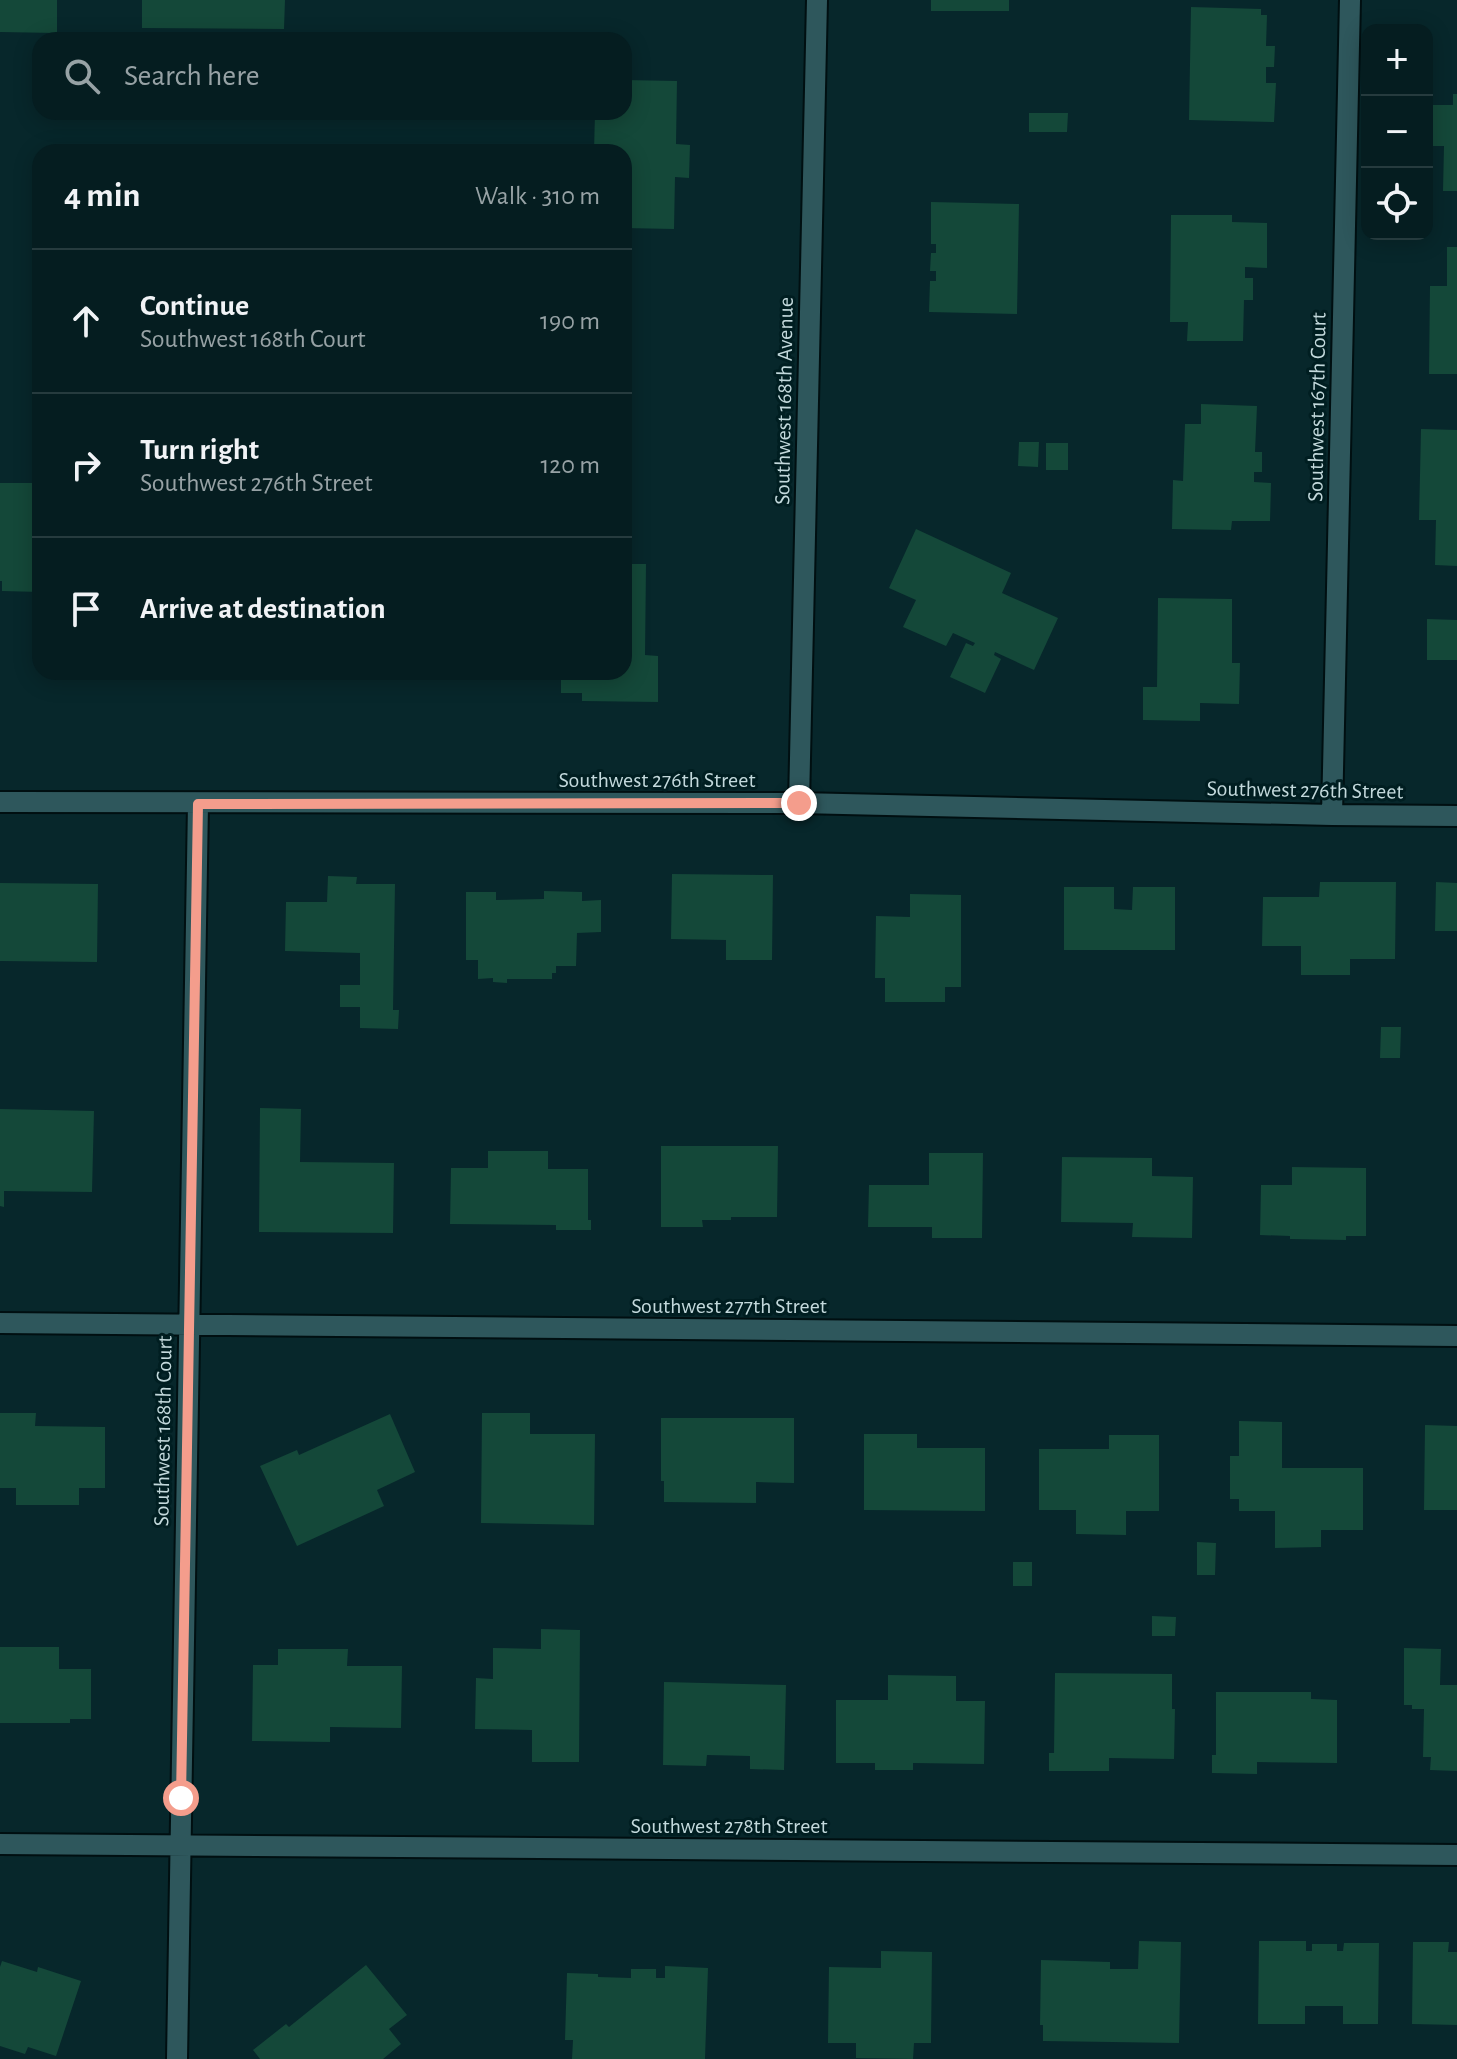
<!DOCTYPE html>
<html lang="en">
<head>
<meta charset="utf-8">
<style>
  :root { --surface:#051d20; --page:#132a2d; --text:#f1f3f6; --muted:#97a2a5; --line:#263b3e }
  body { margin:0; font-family:"Alegreya Sans",sans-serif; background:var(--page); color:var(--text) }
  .controls { position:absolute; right:24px; top:24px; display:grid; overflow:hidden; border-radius:16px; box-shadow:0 4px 20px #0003 }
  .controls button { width:72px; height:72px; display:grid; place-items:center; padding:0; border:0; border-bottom:2px solid var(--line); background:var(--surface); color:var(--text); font:40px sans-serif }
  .stop { position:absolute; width:24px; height:24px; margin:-18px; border:6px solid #f49d8c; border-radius:50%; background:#fff }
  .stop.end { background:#f49d8c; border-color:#fff; box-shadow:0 2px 8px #0008 }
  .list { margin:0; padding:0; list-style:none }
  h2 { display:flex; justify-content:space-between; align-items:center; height:104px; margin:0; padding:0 32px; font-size:34px }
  h2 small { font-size:26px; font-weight:400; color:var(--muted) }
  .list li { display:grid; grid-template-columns:52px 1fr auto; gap:24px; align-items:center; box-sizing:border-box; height:144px; padding:0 32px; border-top:2px solid var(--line) }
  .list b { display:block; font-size:30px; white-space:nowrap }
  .list p { margin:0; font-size:26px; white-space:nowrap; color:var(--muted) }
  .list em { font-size:26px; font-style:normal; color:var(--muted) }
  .icon { flex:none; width:44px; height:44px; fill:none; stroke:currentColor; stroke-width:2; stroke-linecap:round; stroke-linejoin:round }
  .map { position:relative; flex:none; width:1457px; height:2059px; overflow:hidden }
  .search { position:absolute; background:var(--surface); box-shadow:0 4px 20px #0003; left:32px; top:32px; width:600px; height:88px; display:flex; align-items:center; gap:20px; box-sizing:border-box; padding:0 28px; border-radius:24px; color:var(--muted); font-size:30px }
  .panel { position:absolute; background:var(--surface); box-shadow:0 4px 20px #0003; left:32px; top:144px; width:600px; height:536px; border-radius:24px }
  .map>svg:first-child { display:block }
</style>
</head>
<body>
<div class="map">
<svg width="1457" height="2059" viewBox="0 0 1457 2059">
  <rect width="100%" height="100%" fill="#07272b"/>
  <path fill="#144839" d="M 0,0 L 57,0 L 57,33 L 0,32 Z
    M 142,0 L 285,0 L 284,29 L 142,28 Z
    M 931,0 L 1009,0 L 1009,11 L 931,11 Z
    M 1191,7 L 1261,9 L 1261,15 L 1267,15 L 1266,46 L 1275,46 L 1274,67 L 1266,67 L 1266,83 L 1276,83 L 1274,122 L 1189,120 Z
    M 624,80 L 677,81 L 676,144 L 690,145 L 689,178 L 675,177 L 674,229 L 624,228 L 624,152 L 594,152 L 595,112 L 624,112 Z
    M 1453,94 L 1457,94 L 1457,191 L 1443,191 L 1444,146 L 1427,146 L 1427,105 L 1453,105 Z
    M 1029,113 L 1068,113 L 1067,132 L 1029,132 Z
    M 931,202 L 1019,204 L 1017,314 L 929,312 L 930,281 L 936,281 L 936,271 L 930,271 L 931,253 L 936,253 L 936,244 L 931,244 Z
    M 1171,215 L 1232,215 L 1232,222 L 1267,223 L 1267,268 L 1245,267 L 1245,278 L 1253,278 L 1253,300 L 1244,300 L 1243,341 L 1187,341 L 1188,322 L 1170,322 Z
    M 1447,247 L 1457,247 L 1457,374 L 1429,374 L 1430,286 L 1447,286 Z
    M 1201,404 L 1257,406 L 1255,452 L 1262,452 L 1262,472 L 1254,472 L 1254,482 L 1271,483 L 1270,521 L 1232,521 L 1231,530 L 1172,529 L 1173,480 L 1183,481 L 1185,424 L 1201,424 Z
    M 1421,429 L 1457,430 L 1457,566 L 1435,565 L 1436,520 L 1419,520 Z
    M 1019,442 L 1039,442 L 1038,467 L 1018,466 Z
    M 1046,443 L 1068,443 L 1068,470 L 1046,470 Z
    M 0,483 L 40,483 L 40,592 L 2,591 L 2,581 L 0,581 Z
    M 916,529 L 1011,573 L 1002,593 L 1058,618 L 1034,670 L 995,652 L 994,655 L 1001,659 L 985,693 L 950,677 L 966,643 L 973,646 L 975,643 L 953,633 L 946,646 L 903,627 L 916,600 L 889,588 Z
    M 624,564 L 646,564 L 645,655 L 658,656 L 658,702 L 582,701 L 582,693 L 561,693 L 561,672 L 624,672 Z
    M 1158,598 L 1232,599 L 1232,663 L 1240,663 L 1239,704 L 1200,703 L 1200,721 L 1143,720 L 1143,687 L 1157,687 Z
    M 1427,619 L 1457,620 L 1457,660 L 1427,660 Z
    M 672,874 L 773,875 L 772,960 L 726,960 L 726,940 L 671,939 Z
    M 328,876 L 357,877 L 356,884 L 395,884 L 393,1010 L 399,1010 L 398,1029 L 360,1028 L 360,1007 L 340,1007 L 340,985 L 360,985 L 360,953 L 285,951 L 286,902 L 327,902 Z
    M 1320,882 L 1396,882 L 1395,959 L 1350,959 L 1350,975 L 1301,975 L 1301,946 L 1262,946 L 1263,897 L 1319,897 Z
    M 1436,882 L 1457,883 L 1457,931 L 1435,931 Z
    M 0,883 L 98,884 L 97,962 L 0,961 Z
    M 1064,887 L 1114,887 L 1114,909 L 1132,910 L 1133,887 L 1175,887 L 1175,950 L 1064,950 Z
    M 544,891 L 582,892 L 582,901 L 601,900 L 601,932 L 577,933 L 576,966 L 556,966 L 556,973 L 552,973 L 552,979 L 507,979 L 507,983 L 493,982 L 493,978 L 478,979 L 478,960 L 466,960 L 466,892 L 496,892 L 496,900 L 544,899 Z
    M 910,894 L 961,895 L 961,987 L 945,987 L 945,1002 L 885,1002 L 885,978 L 875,978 L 876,916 L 910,917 Z
    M 1381,1027 L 1401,1027 L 1400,1058 L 1380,1058 Z
    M 260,1108 L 301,1109 L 300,1162 L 394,1163 L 393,1233 L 259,1232 Z
    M 0,1109 L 94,1111 L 92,1192 L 4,1191 L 4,1207 L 0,1206 Z
    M 661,1146 L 778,1146 L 777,1217 L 731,1217 L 731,1220 L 702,1220 L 703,1227 L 661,1227 Z
    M 488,1151 L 548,1151 L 548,1169 L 588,1169 L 588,1220 L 591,1220 L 591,1230 L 556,1230 L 556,1225 L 450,1224 L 451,1168 L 488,1168 Z
    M 929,1153 L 983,1153 L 982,1238 L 932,1238 L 932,1227 L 868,1227 L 869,1185 L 929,1185 Z
    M 1062,1157 L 1152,1158 L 1152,1176 L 1193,1177 L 1192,1238 L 1132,1237 L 1133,1223 L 1061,1222 Z
    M 1292,1167 L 1366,1168 L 1366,1236 L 1346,1236 L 1346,1240 L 1290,1239 L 1290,1236 L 1260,1235 L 1261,1185 L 1292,1185 Z
    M 0,1413 L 36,1413 L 35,1426 L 105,1427 L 105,1488 L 79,1488 L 79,1505 L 16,1505 L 16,1488 L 0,1488 Z
    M 482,1413 L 530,1413 L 530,1434 L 595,1434 L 594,1525 L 481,1523 Z
    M 390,1414 L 415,1472 L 377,1490 L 384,1506 L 297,1546 L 260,1466 L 297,1450 L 299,1455 Z
    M 661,1418 L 794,1418 L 794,1483 L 756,1482 L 756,1503 L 664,1502 L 664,1481 L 661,1481 Z
    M 1239,1421 L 1282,1422 L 1282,1468 L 1363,1468 L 1363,1530 L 1321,1530 L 1321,1547 L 1275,1548 L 1275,1511 L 1239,1511 L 1239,1499 L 1230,1499 L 1230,1456 L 1239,1456 Z
    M 1425,1425 L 1457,1426 L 1457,1510 L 1424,1510 Z
    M 864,1434 L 917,1434 L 917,1448 L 985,1448 L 985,1511 L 864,1510 Z
    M 1109,1435 L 1159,1435 L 1159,1511 L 1126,1511 L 1126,1535 L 1076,1534 L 1076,1510 L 1039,1510 L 1039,1449 L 1109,1449 Z
    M 1197,1542 L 1216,1543 L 1215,1575 L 1197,1575 Z
    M 1013,1562 L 1032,1562 L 1032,1586 L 1013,1586 Z
    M 1152,1616 L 1176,1617 L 1175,1636 L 1152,1636 Z
    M 541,1629 L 580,1630 L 579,1762 L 532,1762 L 532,1730 L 475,1729 L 476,1678 L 493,1679 L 493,1648 L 541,1649 Z
    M 0,1647 L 59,1647 L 59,1669 L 91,1669 L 91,1719 L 70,1719 L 70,1723 L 0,1723 Z
    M 1404,1648 L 1441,1649 L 1440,1685 L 1457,1685 L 1457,1771 L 1430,1770 L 1431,1757 L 1423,1757 L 1424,1709 L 1412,1709 L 1412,1705 L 1404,1705 Z
    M 278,1649 L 348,1649 L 347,1666 L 402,1666 L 401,1728 L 330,1727 L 330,1742 L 252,1741 L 253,1665 L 278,1665 Z
    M 1055,1673 L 1172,1674 L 1172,1709 L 1175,1709 L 1174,1759 L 1109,1758 L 1109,1771 L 1049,1771 L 1049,1753 L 1054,1753 Z
    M 888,1675 L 956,1676 L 956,1701 L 985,1701 L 984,1764 L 913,1763 L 913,1770 L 875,1770 L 875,1763 L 836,1763 L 836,1700 L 888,1700 Z
    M 664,1682 L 786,1685 L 784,1770 L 750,1769 L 750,1756 L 707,1755 L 706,1766 L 663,1765 Z
    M 1216,1692 L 1311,1692 L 1311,1699 L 1337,1700 L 1337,1763 L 1257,1762 L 1257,1774 L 1212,1773 L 1212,1755 L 1216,1755 Z
    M 1139,1941 L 1181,1942 L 1179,2043 L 1043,2041 L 1043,2025 L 1040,2025 L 1041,1960 L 1110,1962 L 1110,1969 L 1138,1969 Z
    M 1259,1941 L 1306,1941 L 1306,1951 L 1312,1951 L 1312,1944 L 1337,1944 L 1337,1951 L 1343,1951 L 1344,1943 L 1379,1943 L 1378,2024 L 1343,2024 L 1343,2006 L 1305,2006 L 1305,2024 L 1258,2024 Z
    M 1413,1942 L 1449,1942 L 1448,1952 L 1457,1952 L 1457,2025 L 1412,2024 Z
    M 881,1951 L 932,1952 L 931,2043 L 914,2043 L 913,2059 L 856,2058 L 856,2043 L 828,2043 L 829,1967 L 881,1968 Z
    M 2,1961 L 37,1972 L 38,1967 L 81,1981 L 56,2056 L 28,2047 L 25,2054 L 0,2046 L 0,1967 Z
    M 366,1965 L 407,2015 L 389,2029 L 401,2044 L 383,2059 L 260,2059 L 253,2050 L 286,2024 L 289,2027 Z
    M 665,1966 L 708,1968 L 705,2059 L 572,2059 L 573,2040 L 565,2040 L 567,1973 L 598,1974 L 598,1977 L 631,1978 L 631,1969 L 656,1969 L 656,1978 L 665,1978 Z"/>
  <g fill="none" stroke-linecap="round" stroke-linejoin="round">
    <defs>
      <path id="minor" d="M 0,802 L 799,803 L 1332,815 L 1457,816
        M 799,803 L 817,0
        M 1332,815 L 1350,0
        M 0,1323 L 1457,1336
        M 0,1844 L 1457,1855
        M 177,2059 L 198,804"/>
    </defs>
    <use href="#minor" stroke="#000f11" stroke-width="24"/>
    <use href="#minor" stroke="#2e575c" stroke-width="20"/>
  </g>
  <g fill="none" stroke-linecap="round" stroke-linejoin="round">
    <path stroke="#f49d8c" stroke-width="10" d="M 181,1798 L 198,804 L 799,803"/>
  </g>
  <g text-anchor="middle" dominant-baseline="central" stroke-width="6" stroke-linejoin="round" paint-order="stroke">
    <g font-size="22" fill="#c3d9dc" stroke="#001e21">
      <text transform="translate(784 401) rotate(-89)">Southwest 168th Avenue</text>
      <text transform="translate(1317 407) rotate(-89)">Southwest 167th Court</text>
      <text x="657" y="780">Southwest 276th Street</text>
      <text transform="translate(1305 790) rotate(1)">Southwest 276th Street</text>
      <text x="729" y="1306">Southwest 277th Street</text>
      <text transform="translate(163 1431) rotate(-89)">Southwest 168th Court</text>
      <text x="729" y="1826">Southwest 278th Street</text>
    </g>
  </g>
</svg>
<div class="controls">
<button>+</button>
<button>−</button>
<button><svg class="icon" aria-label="locate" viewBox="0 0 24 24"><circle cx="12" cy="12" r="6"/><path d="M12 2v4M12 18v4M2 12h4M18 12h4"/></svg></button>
</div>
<div class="stop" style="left:181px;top:1798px"></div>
<div class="stop end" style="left:799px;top:803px"></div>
<div class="search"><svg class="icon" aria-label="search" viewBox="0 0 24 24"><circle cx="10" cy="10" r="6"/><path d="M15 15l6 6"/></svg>Search here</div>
<section class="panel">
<h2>4 min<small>Walk · 310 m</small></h2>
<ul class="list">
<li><svg class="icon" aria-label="ahead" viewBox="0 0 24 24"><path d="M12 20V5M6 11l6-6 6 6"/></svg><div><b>Continue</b><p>Southwest 168th Court</p></div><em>190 m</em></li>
<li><svg class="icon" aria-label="right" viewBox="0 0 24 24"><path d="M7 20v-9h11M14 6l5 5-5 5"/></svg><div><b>Turn right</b><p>Southwest 276th Street</p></div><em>120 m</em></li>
<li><svg class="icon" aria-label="arrive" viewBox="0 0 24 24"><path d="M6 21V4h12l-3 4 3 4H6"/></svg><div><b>Arrive at destination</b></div></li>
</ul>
</section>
</div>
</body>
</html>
